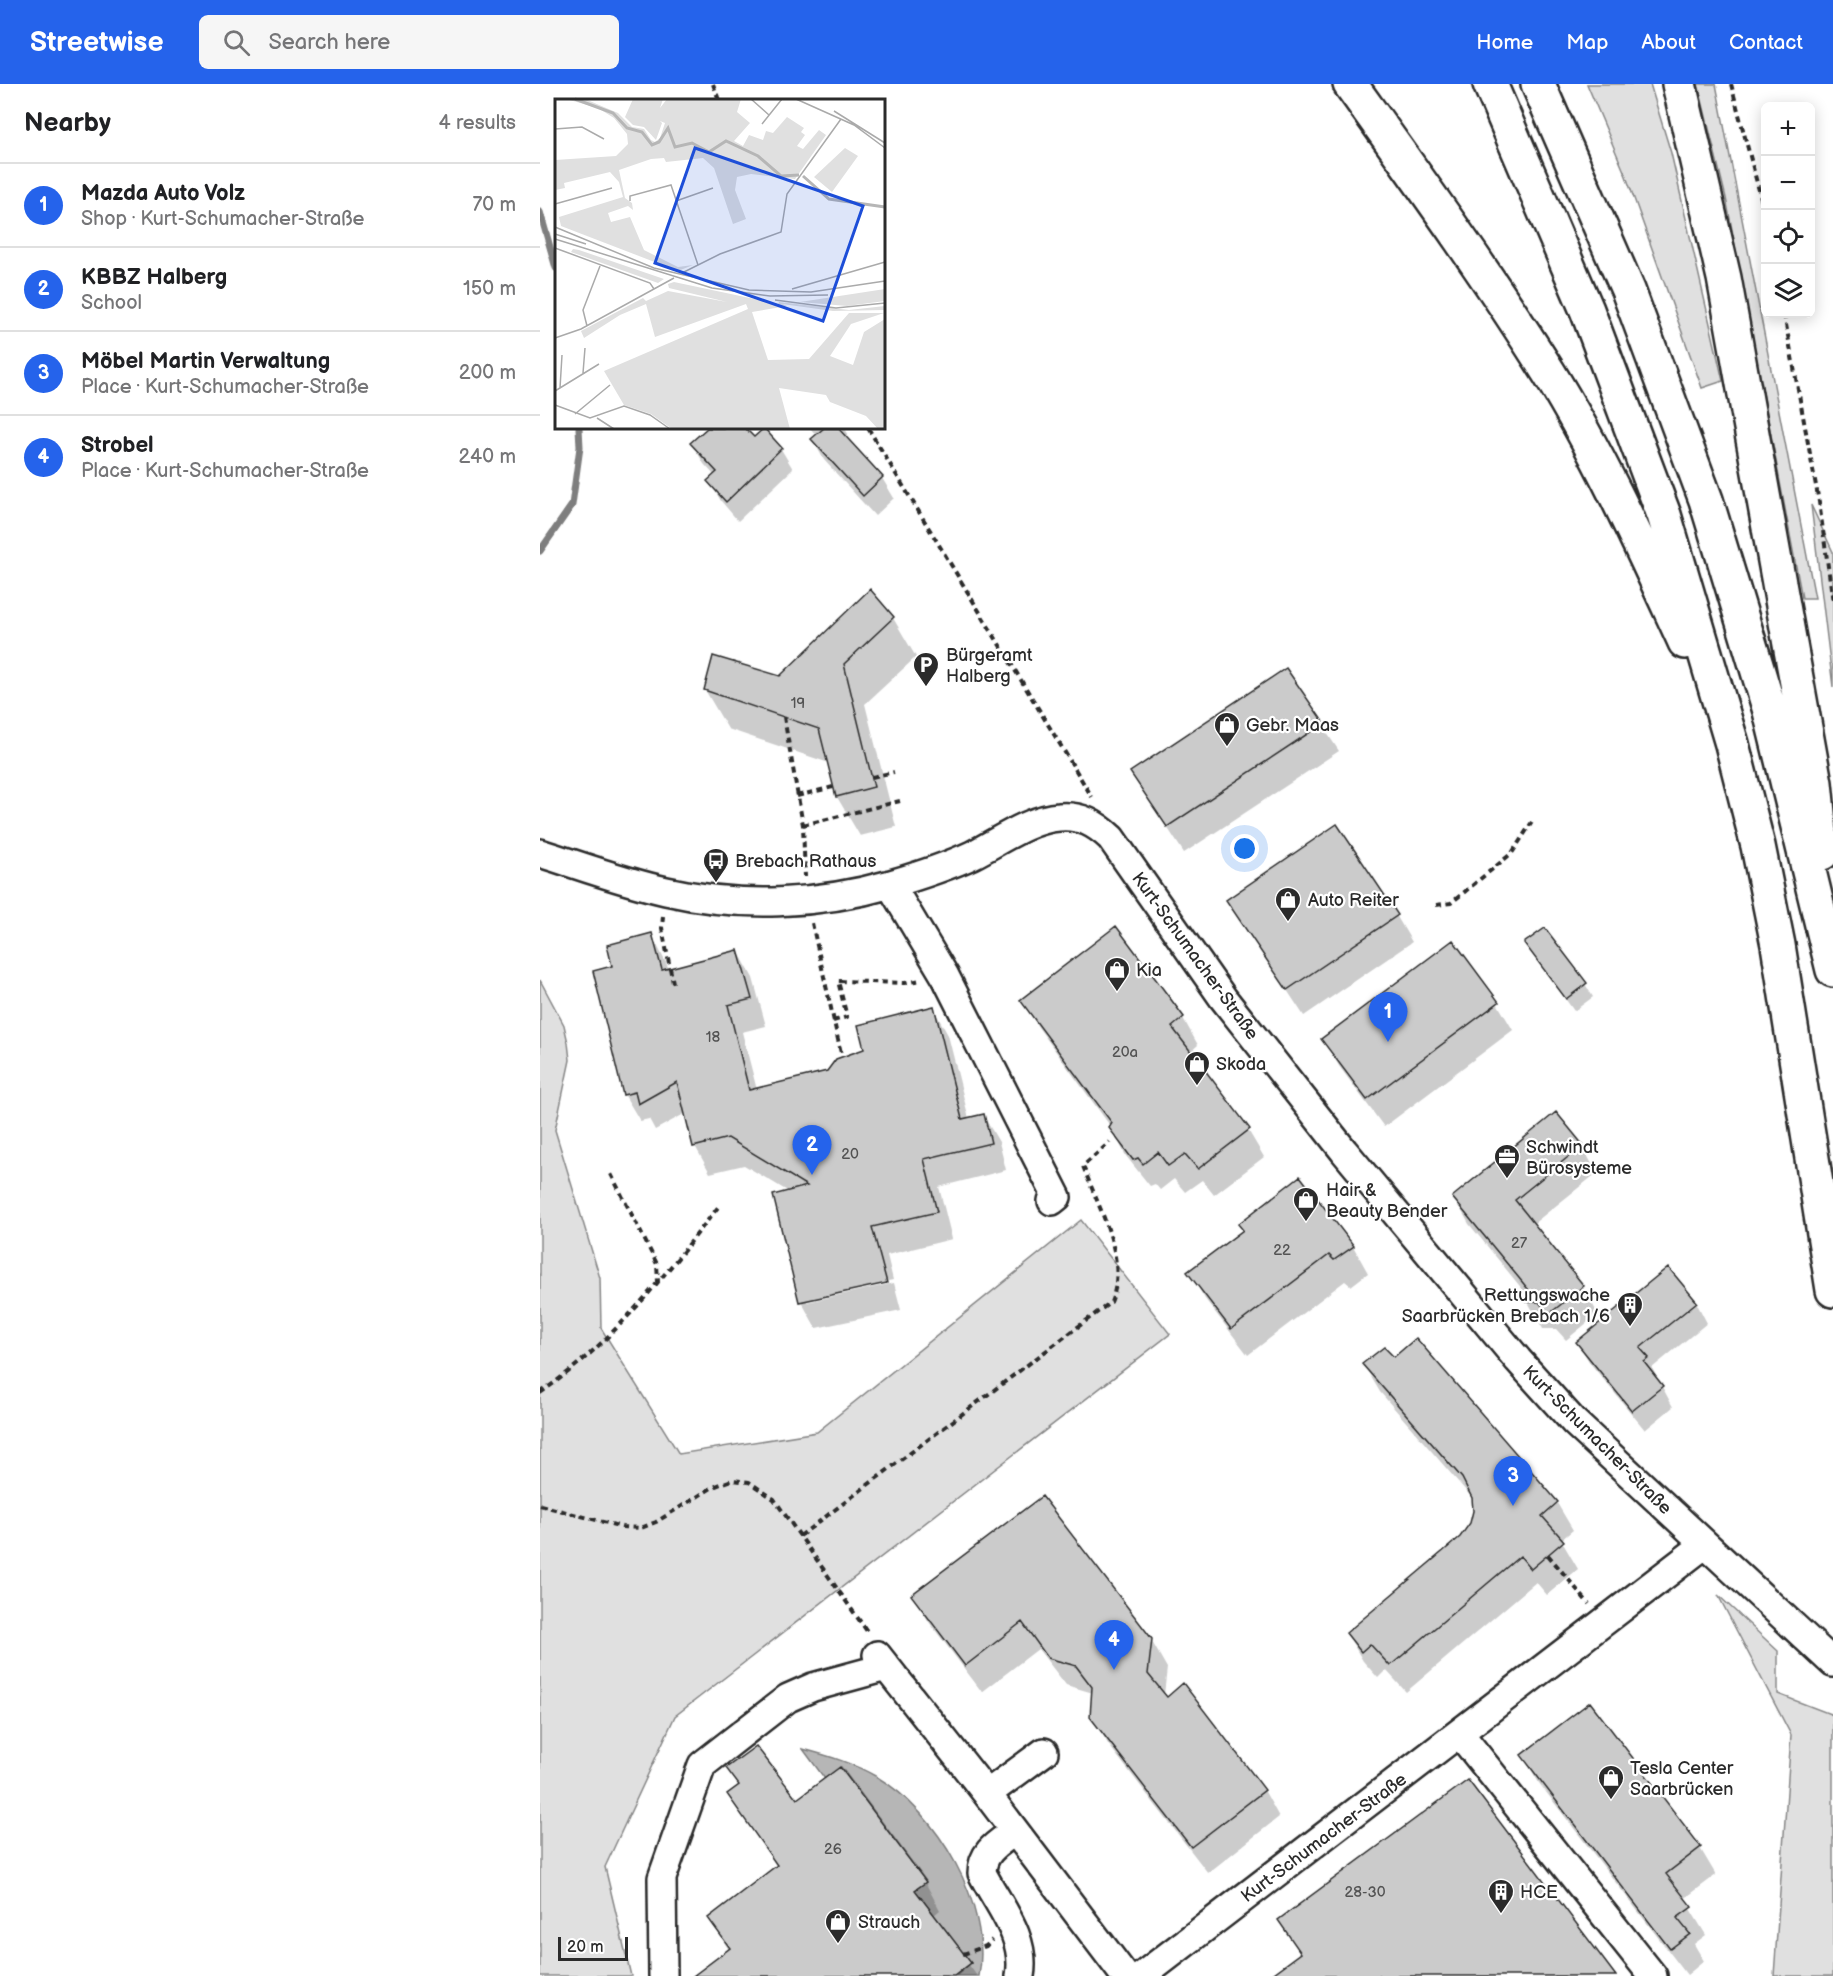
<!DOCTYPE html>
<html lang="en">
<head>
<meta charset="utf-8">
<style>
  :root { --surface:#fff; --page:#f6f6f6; --text:#202124; --muted:#757577; --line:#e0e0e0; --accent:#2563eb }
  body { margin:0; font-family:"Balsamiq Sans",sans-serif; background:var(--page); color:var(--text) }
  .controls { position:absolute; right:18px; top:18px; display:grid; overflow:hidden; border-radius:9px; box-shadow:0 3px 15px #0003 }
  .controls button { width:54px; height:54px; display:grid; place-items:center; padding:0; border:0; border-bottom:2px solid var(--line); background:var(--surface); color:var(--text); font:30px sans-serif }
  .scale { position:absolute; left:18px; bottom:15px; width:70px; box-sizing:border-box; padding-left:6px; border:3px solid #2b2b2b; border-top:0; font-size:16px; line-height:21px; white-space:nowrap; color:#2b2b2b; -webkit-text-stroke:4px #fff; paint-order:stroke }
  .you { position:absolute; left:705px; top:765px; width:21px; height:21px; margin:-15px; border:4px solid #fff; border-radius:50%; background:#1a73e8; box-shadow:0 0 0 9px #1a73e833 }
  .badge { display:grid; place-items:center; width:39px; height:39px; border-radius:50%; background:var(--accent); color:#fff; font-size:20px; font-weight:700 }
  .pin { position:absolute; translate:-50% -50px; filter:drop-shadow(0 2px 3px #0008) }
  .pin::after { content:''; position:absolute; top:32px; width:21px; height:18px; background:inherit; clip-path:polygon(0 0,100% 0,50% 100%) }
  .list { margin:0; padding:0; list-style:none }
  h2 { display:flex; justify-content:space-between; align-items:center; height:78px; margin:0; padding:0 24px; font-size:26px }
  h2 small { font-size:20px; font-weight:400; color:var(--muted) }
  .list li { display:grid; grid-template-columns:39px 1fr auto; gap:18px; align-items:center; box-sizing:border-box; height:84px; padding:0 24px; border-top:2px solid var(--line) }
  .list b { display:block; font-size:22px; white-space:nowrap }
  .list p { margin:0; font-size:20px; white-space:nowrap; color:var(--muted) }
  .list em { font-size:20px; font-style:normal; color:var(--muted) }
  .icon { flex:none; width:33px; height:33px; fill:none; stroke:currentColor; stroke-width:2; stroke-linecap:round; stroke-linejoin:round }
  .map { position:relative; flex:none; width:1293px; height:1892px; overflow:hidden }
  header { display:flex; align-items:center; gap:36px; box-sizing:border-box; height:84px; padding:0 30px; background:var(--accent); color:#fff }
  header strong { font-size:28px }
  nav { display:flex; gap:33px; margin-inline-start:auto; font-size:21px }
  .search { width:420px; height:54px; background:var(--page); display:flex; align-items:center; gap:15px; box-sizing:border-box; padding:0 21px; border-radius:9px; color:var(--muted); font-size:22px }
  main { display:flex }
  aside { flex:1; background:var(--surface) }
  .map>svg:first-child { display:block }
</style>
</head>
<body>
<header>
<strong>Streetwise</strong>
<div class="search"><svg class="icon" aria-label="search" viewBox="0 0 24 24"><circle cx="10" cy="10" r="6"/><path d="M15 15l6 6"/></svg>Search here</div>
<nav><a>Home</a><a>Map</a><a>About</a><a>Contact</a></nav>
</header>
<main>
<aside>
<h2>Nearby<small>4 results</small></h2>
<ul class="list">
<li><span class="badge">1</span><div><b>Mazda Auto Volz</b><p>Shop · Kurt-Schumacher-Straße</p></div><em>70 m</em></li>
<li><span class="badge">2</span><div><b>KBBZ Halberg</b><p>School</p></div><em>150 m</em></li>
<li><span class="badge">3</span><div><b>Möbel Martin Verwaltung</b><p>Place · Kurt-Schumacher-Straße</p></div><em>200 m</em></li>
<li><span class="badge">4</span><div><b>Strobel</b><p>Place · Kurt-Schumacher-Straße</p></div><em>240 m</em></li>
</ul>
</aside>
<div class="map">
<svg width="1293" height="1892" viewBox="0 0 1293 1892">
  <rect width="100%" height="100%" fill="#fff"/>
  <filter id="ink" filterUnits="userSpaceOnUse"><feTurbulence type="fractalNoise" baseFrequency=".0167" numOctaves="2"/><feDisplacementMap in="SourceGraphic" scale="12" xChannelSelector="R" yChannelSelector="G"/><feConvolveMatrix kernelMatrix="1 2 1 2 8 2 1 2 1" color-interpolation-filters="sRGB"/></filter>
  <g filter="url(#ink)">
    <path fill="#e0e0e0" stroke="#868686" stroke-width="1.5" d="M 1047,0 L 1110,0 L 1131,69 L 1183,297 L 1162,304 L 1086,92 Z
      M 1158,0 L 1176,0 L 1275,514 L 1262,514 L 1186,114 Z
      M 1271,421 L 1293,468 L 1293,603 Z
      M 0,896 L 24,941 L 28,959 L 30,976 L 15,1046 L 60,1194 L 61,1244 L 139,1370 L 277,1348 L 541,1136 L 630,1250 L 135,1632 L 65,1783 L 91,1892 L 0,1892 Z
      M 1178,1511 L 1238,1567 L 1238,1610 L 1293,1631 L 1293,1892 L 1234,1892 L 1251,1651 Z"/>
    <path fill="#b6b6b6" stroke="#7e7e7e" stroke-width="1.5" d="M 263,1665 C 289,1672 313,1679 337,1693 C 397,1728 452,1821 439,1892 L 416,1892 L 431,1879 L 375,1806 L 386,1797 L 301,1683 L 285,1695 Z"/>
    <path fill="#0003" d="M 169,344 L 203,344 L 214,355 L 241,365 L 253,385 L 198,437 L 181,417 L 169,397 L 175,392 L 164,380 L 152,359 Z
      M 270,344 L 305,344 L 308,350 L 305,353 L 342,394 L 354,414 L 335,432 L 284,376 L 273,356 L 277,352 Z
      M 353,534 L 376,573 L 325,620 L 356,743 L 320,752 L 297,713 L 289,679 L 188,645 L 165,606 L 240,593 Z
      M 745,586 L 799,667 L 644,769 L 592,689 Z
      M 688,816 L 856,831 L 872,858 L 764,932 Z
      M 112,851 L 129,885 L 198,867 L 213,894 L 226,942 L 202,948 L 217,1006 L 288,989 L 393,924 L 408,951 L 429,1035 L 443,1031 L 459,1058 L 466,1086 L 399,1103 L 412,1155 L 347,1171 L 353,1196 L 267,1214 L 267,1218 L 354,1199 L 361,1226 L 276,1244 L 261,1217 L 249,1108 L 204,1081 L 170,1089 L 155,1062 L 146,1029 L 115,1046 L 109,1035 L 100,1037 L 84,1010 L 74,883 Z
      M 986,860 L 1045,900 L 1053,913 L 1034,927 Z
      M 482,916 L 643,934 L 658,961 L 649,969 L 708,1046 L 724,1073 L 674,1111 L 662,1096 L 645,1108 L 634,1095 L 620,1106 L 615,1100 L 610,1102 L 586,1072 L 571,1043 L 498,943 Z
      M 957,919 L 973,946 L 844,1043 L 799,982 L 783,955 Z
      M 1042,1062 L 1057,1089 L 993,1140 L 1043,1203 L 1058,1230 L 1026,1256 L 1016,1245 L 1003,1245 L 988,1218 L 988,1212 L 929,1140 L 914,1113 Z
      M 813,1162 L 828,1189 L 811,1202 L 805,1197 L 708,1271 L 665,1215 L 649,1188 Z
      M 1156,1218 L 1167,1239 L 1112,1284 L 1133,1323 L 1105,1346 L 1050,1279 L 1038,1259 Z
      M 876,1256 L 1017,1419 L 1033,1446 L 1021,1456 L 1038,1485 L 1007,1511 L 996,1498 L 866,1608 L 846,1586 L 838,1594 L 823,1577 L 807,1550 L 921,1454 L 931,1440 L 935,1427 L 933,1415 L 840,1308 L 824,1281 L 854,1275 Z
      M 373,1511 L 611,1556 L 627,1584 L 624,1611 L 724,1706 L 739,1733 L 668,1789 L 568,1660 L 552,1632 L 553,1609 L 526,1601 L 498,1565 L 442,1608 L 389,1538 Z
      M 983,1672 L 1160,1764 L 1176,1791 L 1144,1815 L 1166,1851 L 1154,1860 L 1164,1877 L 1147,1891 L 999,1699 Z
      M 188,1685 L 257,1718 L 385,1798 L 400,1826 L 393,1832 L 437,1892 L 155,1892 L 189,1866 L 169,1834 L 237,1783 L 189,1711 L 199,1703 Z"/>
    <g fill="none" stroke-linecap="round" stroke-linejoin="round">
      <path stroke="#7e7e7e" stroke-width="7" d="M 0,128 L 16,184
        M 0,467 L 32,421 L 40,363 L 39,344"/>
    </g>
    <path fill="#cbcbcb" stroke="#2b2b2b" stroke-width="1.5" d="M 167,344 L 205,344 L 214,353 L 224,344 L 242,364 L 186,418 L 167,397 L 177,388 L 150,359 Z
      M 284,344 L 298,344 L 343,393 L 323,412 L 271,355 Z
      M 330,505 L 354,533 L 304,580 L 334,703 L 296,713 L 279,645 L 164,606 L 173,572 L 240,592 Z
      M 746,584 L 784,639 L 627,743 L 590,688 Z
      M 797,740 L 858,831 L 747,906 L 686,816 Z
      M 576,842 L 644,933 L 632,943 L 710,1045 L 658,1085 L 645,1070 L 628,1082 L 618,1068 L 603,1080 L 598,1074 L 593,1076 L 569,1044 L 572,1039 L 480,916 Z
      M 1005,844 L 1047,899 L 1026,915 L 984,859 Z
      M 112,849 L 122,886 L 198,866 L 212,915 L 188,921 L 209,1006 L 287,987 L 296,975 L 324,965 L 318,941 L 394,922 L 422,1035 L 444,1030 L 451,1059 L 384,1075 L 397,1128 L 332,1143 L 347,1199 L 259,1218 L 233,1111 L 267,1102 L 188,1054 L 153,1063 L 137,998 L 98,1020 L 95,1008 L 83,1011 L 53,887 L 72,882 L 67,861 Z
      M 913,856 L 959,918 L 827,1016 L 781,955 Z
      M 1016,1028 L 1043,1061 L 975,1116 L 1044,1202 L 1009,1230 L 999,1218 L 986,1218 L 988,1205 L 912,1113 Z
      M 760,1092 L 814,1162 L 794,1176 L 789,1171 L 691,1245 L 647,1188 L 703,1146 L 698,1140 Z
      M 1128,1183 L 1157,1218 L 1100,1264 L 1109,1274 L 1104,1278 L 1123,1302 L 1092,1327 L 1036,1258 Z
      M 876,1254 L 1018,1418 L 1002,1432 L 1024,1457 L 991,1485 L 980,1472 L 850,1582 L 830,1560 L 821,1568 L 806,1549 L 920,1453 L 930,1439 L 933,1427 L 932,1414 L 922,1394 L 822,1280 L 844,1263 L 854,1273 Z
      M 502,1412 L 612,1555 L 608,1590 L 627,1613 L 643,1599 L 725,1706 L 651,1763 L 550,1633 L 552,1603 L 536,1582 L 508,1574 L 482,1538 L 425,1582 L 371,1511 Z
      M 1050,1618 L 1161,1763 L 1126,1790 L 1152,1823 L 1137,1834 L 1150,1850 L 1130,1865 L 981,1671 Z
      M 216,1662 L 257,1715 L 300,1683 L 386,1798 L 375,1806 L 431,1879 L 414,1892 L 153,1892 L 190,1864 L 168,1834 L 237,1781 L 187,1710 L 199,1701 L 186,1684 Z
      M 928,1696 L 1076,1892 L 730,1892 L 761,1869 L 738,1836 Z"/>
    <g fill="none" stroke-linecap="round" stroke-linejoin="round">
      <defs>
        <path id="minor" d="M 0,769 C 41,782 84,798 126,807 C 200,824 278,821 351,800 C 378,792 406,783 432,771 C 458,758 489,735 519,733 C 541,731 556,740 571,754 L 683,914 L 804,1067 L 978,1276 L 1034,1338 L 1293,1579
          M 350,800 L 405,892 L 517,1113 L 512,1117
          M 337,1571 L 447,1710 L 585,1892
          M 920,1650 L 1113,1892
          M 447,1710 L 504,1668
          M 475,1747 C 459,1759 442,1767 442,1789 C 458,1821 487,1853 480,1892
          M 123,1892 L 122,1794 L 162,1681 L 248,1614 L 273,1603 L 346,1583
          M 602,1892 L 1164,1461"/>
        <path id="highway" d="M 810,0 C 878,95 947,190 1009,289 C 1062,375 1103,467 1145,558
          M 950,0 L 1047,226 L 1124,431 L 1192,660 L 1218,762 L 1238,861 L 1293,1206
          M 998,0 L 1088,206 L 1166,416 L 1230,627 L 1293,886
          M 1139,0 L 1184,194 L 1275,699 L 1282,769"/>
      </defs>
      <use href="#minor" stroke="#2b2b2b" stroke-width="32"/>
      <use href="#highway" stroke="#2b2b2b" stroke-width="38"/>
      <path stroke="#2b2b2b" stroke-width="4" stroke-dasharray="6 4.5" stroke-linecap="butt" d="M 173,0 L 179,16
        M 1191,0 L 1226,133
        M 1244,230 L 1279,418 L 1293,518
        M 328,344 L 552,713
        M 244,633 L 263,741 L 265,793
        M 332,693 L 354,688
        M 257,712 L 293,703
        M 263,741 L 360,717
        M 896,821 L 911,819 L 972,769 L 992,738
        M 123,832 L 122,844 L 133,899
        M 272,839 L 301,969
        M 293,937 L 307,933 L 298,897 L 365,899 L 381,896
        M 71,1090 L 117,1180 L 118,1198
        M 0,1309 C 75,1257 123,1193 179,1122
        M 0,1421 L 82,1443 L 101,1444 L 116,1438 L 173,1403 L 192,1396 L 209,1398 L 234,1415 L 329,1550
        M 260,1452 L 571,1218 C 589,1175 558,1123 543,1082 L 570,1058
        M 1008,1471 L 1049,1520
        M 423,1870 L 446,1862 L 452,1856"/>
      <use href="#minor" stroke="#fff" stroke-width="27"/>
      <use href="#highway" stroke="#fff" stroke-width="33"/>
    </g>
  </g>
  <defs>
    <symbol id="parking-pin" viewBox="-11 -11 22 30"><path d="M0 17L-7.5 6A9.5 9.5 0 1 1 7.5 6Z" fill="#2b2b2b" stroke="#fff"/><path d="M-3.5-5.5H1a3.5 3.5 0 0 1 0 7H-1V5.5H-3.5ZM-1-3.4V-.6H.8a1.4 1.4 0 0 0 0-2.8Z" fill="#fff"/></symbol>
    <symbol id="shop-pin" viewBox="-11 -11 22 30"><path d="M0 17L-7.5 6A9.5 9.5 0 1 1 7.5 6Z" fill="#2b2b2b" stroke="#fff"/><path d="M-5-2.5h2.3a2.7 3.5 0 0 1 5.4 0H5L5.5 6h-11ZM-1.5-2.5h3a1.5 2.3 0 0 0-3 0Z" fill="#fff"/></symbol>
    <symbol id="bus-pin" viewBox="-11 -11 22 30"><path d="M0 17L-7.5 6A9.5 9.5 0 1 1 7.5 6Z" fill="#2b2b2b" stroke="#fff"/><path d="M-5-6H5V4H4V6H2V4H-2V6H-4V4H-5ZM-3.5-4V0h7V-4ZM-3.5 1.2v1.5H-2V1.2ZM2 1.2v1.5H3.5V1.2Z" fill="#fff"/></symbol>
    <symbol id="office-pin" viewBox="-11 -11 22 30"><path d="M0 17L-7.5 6A9.5 9.5 0 1 1 7.5 6Z" fill="#2b2b2b" stroke="#fff"/><path d="M-6-3h4V-5.5h4V-3h4V5H-6ZM-1-4.5V-3h2v-1.5ZM-6 0V1H6V0Z" fill="#fff"/></symbol>
    <symbol id="building-pin" viewBox="-11 -11 22 30"><path d="M0 17L-7.5 6A9.5 9.5 0 1 1 7.5 6Z" fill="#2b2b2b" stroke="#fff"/><path d="M-4-6H4V6H1V3H-1V6H-4ZM-2.5-4.3h1.7v1.8h-1.7ZM.8-4.3h1.7v1.8H.8ZM-2.5-1h1.7V.8h-1.7ZM.8-1h1.7V.8H.8Z" fill="#fff"/></symbol>
  </defs>
  <g fill-rule="evenodd">
    <use href="#parking-pin" x="371" y="566" width="30" height="40"/>
    <use href="#shop-pin" x="672" y="626" width="30" height="40"/>
    <use href="#bus-pin" x="161" y="762" width="30" height="40"/>
    <use href="#shop-pin" x="733" y="801" width="30" height="40"/>
    <use href="#shop-pin" x="562" y="871" width="30" height="40"/>
    <use href="#shop-pin" x="642" y="965" width="30" height="40"/>
    <use href="#office-pin" x="952" y="1058" width="30" height="40"/>
    <use href="#shop-pin" x="751" y="1101" width="30" height="40"/>
    <use href="#building-pin" x="1075" y="1206" width="30" height="40"/>
    <use href="#shop-pin" x="1056" y="1679" width="30" height="40"/>
    <use href="#building-pin" x="946" y="1793" width="30" height="40"/>
    <use href="#shop-pin" x="283" y="1823" width="30" height="40"/>
  </g>
  <g text-anchor="middle" dominant-baseline="central" stroke-width="4.5" stroke-linejoin="round" paint-order="stroke">
    <g font-size="15" fill="#535353">
      <text x="258" y="619">19</text>
      <text x="173" y="953">18</text>
      <text x="585" y="968">20a</text>
      <text x="310" y="1070">20</text>
      <text x="979" y="1159">27</text>
      <text x="742" y="1166">22</text>
      <text x="293" y="1765">26</text>
      <text x="825" y="1808">28-30</text>
    </g>
    <g font-size="18" fill="#2b2b2b" stroke="#fff" text-anchor="start">
      <text x="406" y="571">Bürgeramt<tspan x="406" dy="21">Halberg</tspan></text>
      <text x="706" y="641">Gebr. Maas</text>
      <text x="195" y="777">Brebach Rathaus</text>
      <text x="768" y="816">Auto Reiter</text>
      <text x="596" y="886">Kia</text>
      <text x="676" y="980">Skoda</text>
      <text x="986" y="1063">Schwindt<tspan x="986" dy="21">Bürosysteme</tspan></text>
      <text x="786" y="1106">Hair &amp;<tspan x="786" dy="21">Beauty Bender</tspan></text>
      <text x="1070" y="1211" text-anchor="end">Rettungswache<tspan x="1070" dy="21">Saarbrücken Brebach 1/6</tspan></text>
      <text x="1090" y="1684">Tesla Center<tspan x="1090" dy="21">Saarbrücken</tspan></text>
      <text x="980" y="1808">HCE</text>
      <text x="318" y="1838">Strauch</text>
    </g>
    <g font-size="18" fill="#2b2b2b" stroke="#fff">
      <text transform="translate(655 872) rotate(54)">Kurt-Schumacher-Straße</text>
      <text transform="translate(1057 1356) rotate(45)">Kurt-Schumacher-Straße</text>
      <text transform="translate(784 1754) rotate(-37)">Kurt-Schumacher-Straße</text>
    </g>
  </g>
  <g transform="translate(15 15)">
    <rect width="330" height="330" fill="#fff"/>
    <path d="M 11,0 L 30,0 L 63,14 L 77,28 L 89,30 L 96,41 L 100,43 L 105,39 L 110,24 L 105,22 L 107,24 L 101,41 L 89,28 L 78,26 L 70,18 L 78,0 L 108,0 L 105,9 L 112,0 L 186,0 L 182,13 L 195,24 L 179,42 L 188,47 L 194,36 L 208,41 L 211,32 L 218,34 L 232,18 L 249,29 L 246,33 L 250,36 L 242,47 L 248,50 L 264,31 L 271,36 L 240,80 L 196,75 L 182,78 L 180,91 L 191,120 L 178,125 L 159,69 L 148,59 L 111,63 L 109,59 L 96,60 L 64,71 L 70,99 L 77,104 L 78,111 L 73,107 L 53,114 L 56,123 L 75,118 L 89,151 L 123,168 L 138,166 L 123,172 L 6,127 L 4,118 L 68,98 L 64,83 L 55,73 L 9,84 L 10,89 L 0,91 L 0,61 L 61,57 L 73,45 L 72,35 L 59,19 L 43,9 ZM 290,49 L 303,57 L 277,93 L 259,78 ZM 18,150 L 24,151 L 109,180 L 103,184 L 16,153 ZM 119,183 L 223,205 L 224,203 L 294,211 L 330,207 L 330,211 L 278,212 L 227,205 L 232,207 L 197,213 L 213,261 L 254,260 L 294,214 L 329,214 L 296,225 L 275,257 L 298,266 L 309,233 L 330,220 L 330,330 L 323,330 L 311,317 L 275,303 L 271,296 L 224,289 L 235,330 L 117,330 L 96,315 L 69,306 L 49,272 L 193,210 L 191,205 L 100,238 L 91,205 L 65,216 L 29,239 L 26,232 L 88,199 L 91,202 L 113,192 L 172,203 L 114,189 L 113,185 ZM 330,190 L 330,202 L 292,207 L 245,203 Z" fill="#e0e0e0"/>
    <path fill="none" stroke="#b6b6b6" stroke-width="3" d="M 20,0 L 58,14 L 72,29 L 87,33 L 97,46 L 104,43 L 113,29 L 120,48 L 137,44 L 154,53 L 171,42 L 203,57 L 226,77 L 244,76M 248,77 L 274,100 L 330,108"/>
    <path fill="none" stroke="#aaa" stroke-width="1.5" d="M 196,0 L 214,16M 241,0 L 299,26 L 330,49M 279,12 L 330,44M 207,25 L 227,0M 0,30 L 27,28 L 49,40M 75,102 L 75,97 L 116,86 L 143,166M 121,102 L 158,89M 0,105 L 57,89M 0,128 L 99,169 L 194,191 L 256,193 L 330,182M 0,135 L 31,145M 0,140 L 157,189 L 215,197 L 273,196M 0,149 L 95,184 L 99,190M 127,174 L 165,155 L 226,133 L 232,95 L 286,20M 237,190 L 330,163M 220,201 L 281,209 L 330,204M 32,227 L 28,211 L 45,167M 0,239 L 26,230 L 119,179M 28,274 L 30,249M 5,289 L 7,256M 0,292 L 44,265M 0,306 L 35,319 L 69,307 L 95,316 L 115,330M 20,315 L 55,286M 42,319 L 59,330"/>
    <path fill="#1d4ed8" fill-opacity="0.15" stroke="#1d4ed8" stroke-width="3" d="M 140,49 L 308,107 L 268,222 L 100,164 Z"/>
    <rect width="330" height="330" fill="none" stroke="#2b2b2b" stroke-width="3"/>
  </g>
</svg>
<div class="controls">
<button>+</button>
<button>−</button>
<button><svg class="icon" aria-label="locate" viewBox="0 0 24 24"><circle cx="12" cy="12" r="6"/><path d="M12 2v4M12 18v4M2 12h4M18 12h4"/></svg></button>
<button><svg class="icon" aria-label="layers" viewBox="0 0 24 24"><path d="M12 4l9 5-9 5-9-5zM3 14l9 5 9-5"/></svg></button>
</div>
<div class="scale">20 m</div>
<div class="you"></div>
<div class="pin badge" style="left:848px;top:958px">1</div>
<div class="pin badge" style="left:272px;top:1091px">2</div>
<div class="pin badge" style="left:973px;top:1422px">3</div>
<div class="pin badge" style="left:574px;top:1586px">4</div>
</div>
</main>
</body>
</html>
